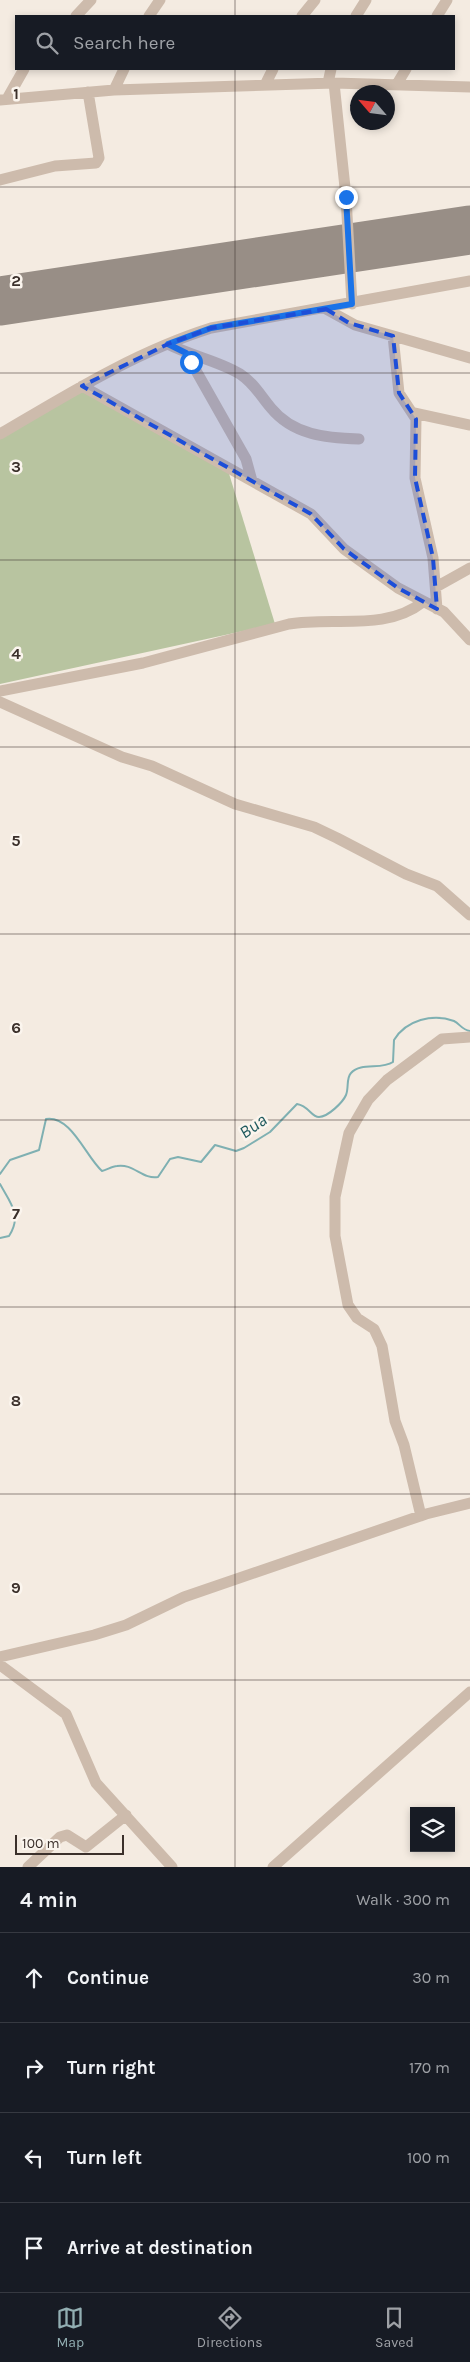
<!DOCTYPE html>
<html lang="en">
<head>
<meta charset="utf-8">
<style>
  :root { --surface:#171b24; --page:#242831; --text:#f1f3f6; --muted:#9ea1a6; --line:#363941; --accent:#92aeb2 }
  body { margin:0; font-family:Karla,sans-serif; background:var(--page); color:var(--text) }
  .controls { position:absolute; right:15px; bottom:15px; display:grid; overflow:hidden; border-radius:0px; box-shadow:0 2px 8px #0003 }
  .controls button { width:45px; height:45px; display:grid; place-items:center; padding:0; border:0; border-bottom:1px solid var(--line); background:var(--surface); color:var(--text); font:25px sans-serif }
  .compass { position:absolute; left:350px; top:85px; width:45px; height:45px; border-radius:50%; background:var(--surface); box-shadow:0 2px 8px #0003; rotate:298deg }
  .scale { position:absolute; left:15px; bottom:12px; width:109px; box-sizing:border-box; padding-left:5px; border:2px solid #3b302b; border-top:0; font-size:14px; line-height:18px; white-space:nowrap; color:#3b302b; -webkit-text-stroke:4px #fbf5ee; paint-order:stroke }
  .stop { position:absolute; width:15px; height:15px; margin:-11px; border:4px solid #1a73e8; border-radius:50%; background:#fff }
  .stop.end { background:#1a73e8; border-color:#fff; box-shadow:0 1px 5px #0008 }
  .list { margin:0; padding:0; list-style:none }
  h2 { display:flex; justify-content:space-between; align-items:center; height:65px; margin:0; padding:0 20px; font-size:21px }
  h2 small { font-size:16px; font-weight:400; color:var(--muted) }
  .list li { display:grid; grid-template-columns:32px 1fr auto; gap:15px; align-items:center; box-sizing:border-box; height:90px; padding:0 20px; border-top:1px solid var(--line) }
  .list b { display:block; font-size:19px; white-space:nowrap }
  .list em { font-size:16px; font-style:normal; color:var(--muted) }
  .icon { flex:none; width:28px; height:28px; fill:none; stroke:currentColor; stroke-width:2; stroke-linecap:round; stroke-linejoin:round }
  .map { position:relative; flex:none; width:470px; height:1867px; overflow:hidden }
  .search { position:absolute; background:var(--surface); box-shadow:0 2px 8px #0003; left:15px; right:15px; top:15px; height:55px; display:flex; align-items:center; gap:12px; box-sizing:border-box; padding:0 18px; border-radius:0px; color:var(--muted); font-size:19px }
  .sheet { height:425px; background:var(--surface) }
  nav { display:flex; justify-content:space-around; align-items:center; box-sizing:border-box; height:70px; border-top:1px solid var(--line); background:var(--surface); font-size:14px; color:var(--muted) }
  nav a { display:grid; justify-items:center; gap:2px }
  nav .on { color:var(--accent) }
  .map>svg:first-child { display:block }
</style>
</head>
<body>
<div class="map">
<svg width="470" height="1867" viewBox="0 0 470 1867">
  <rect width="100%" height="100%" fill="#f4ebe1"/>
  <path fill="#b8c4a0" d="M 80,387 L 227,467 L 275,624 L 0,684 L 0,434 Z"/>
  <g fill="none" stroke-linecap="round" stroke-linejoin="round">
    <path stroke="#7fb0b2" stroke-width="2" d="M 0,1174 L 10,1160 L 39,1150 L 46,1119 C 71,1115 86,1157 102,1171 C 107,1170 112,1166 117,1166 C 133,1163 143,1180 158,1177 L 170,1159 L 178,1157 L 201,1162 L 215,1145 L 236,1151 L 244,1148 L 270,1132 L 297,1104 C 309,1106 311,1117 319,1117 C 328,1117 343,1102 346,1095 C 349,1088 346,1078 351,1073 C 361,1062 381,1070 393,1062 L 394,1040 C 406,1020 433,1013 454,1021 C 460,1024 462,1030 470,1031
      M 0,1184 C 9,1201 23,1215 9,1236 L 0,1238"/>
    <path stroke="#988e86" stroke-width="49" d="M 0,301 L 470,230"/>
    <path stroke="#cdbbac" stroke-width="11" d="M 76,16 L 91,0
      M 149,16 L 160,0
      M 302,16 L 315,0
      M 356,16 L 366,0
      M 437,16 L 447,0
      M 328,83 L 331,69
      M 334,83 L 346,197 L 352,304
      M 397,84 L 406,69
      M 265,85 L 273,69
      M 114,90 L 124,69
      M 7,99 L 24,69
      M 0,100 L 114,90 L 334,83 L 470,87
      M 0,180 L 55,166 L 96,163 L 99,158 L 88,92
      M 326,309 L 355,325 L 470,358
      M 393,336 L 399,393 L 416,419 L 415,478 L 433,558 L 437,609
      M 168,344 C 191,356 219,361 240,374 C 254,383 260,395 271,408 C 293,435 326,438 359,439
      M 186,353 L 246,459 L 252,481
      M 82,386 L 311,514 L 344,549 L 398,588 L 444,612 L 470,640
      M 414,413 L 470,425
      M 0,434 C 68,394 135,352 211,328 L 470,281
      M 436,587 L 470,568
      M 0,691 L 143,663 L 289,624 C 333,616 385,632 423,602
      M 0,702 L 122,757 L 152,766 L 235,804 L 314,827 L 337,838 L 406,874 L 437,886 L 470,915
      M 421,1516 L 404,1445 L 395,1421 L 382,1346 L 374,1329 L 357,1318 L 348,1305 L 335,1236 L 335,1197 L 349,1133 L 368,1100 L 387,1080 L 442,1039 L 470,1037
      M 0,1657 L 94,1635 L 126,1625 L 184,1597 L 426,1514 L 470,1503
      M 0,1665 L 66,1714 L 96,1783 L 172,1867
      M 28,1867 L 60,1837 L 67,1835 L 86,1847 L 126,1815
      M 273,1867 L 470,1692"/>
  </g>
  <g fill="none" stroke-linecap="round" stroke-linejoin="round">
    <path stroke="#1a73e8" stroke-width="6" d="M 191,362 L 186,353 L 168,344 L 211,328 L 352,304 L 346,197"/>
  </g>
  <path fill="#1d4ed8" fill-opacity="0.2" stroke="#1d4ed8" stroke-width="4" stroke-dasharray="10 6" stroke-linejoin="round" d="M 326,309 L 349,323 L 393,336 L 399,393 L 416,419 L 415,478 L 433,558 L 437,609 L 398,588 L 344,549 L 311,514 L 82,386 L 168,344 L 211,328 Z"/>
  <path fill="none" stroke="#3b302b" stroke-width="1" stroke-opacity="0.55" d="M 235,0 L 235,16M 235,69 L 235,1867M 0,187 L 470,187M 0,373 L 470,373M 0,560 L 470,560M 0,747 L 470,747M 0,934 L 470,934M 0,1120 L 470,1120M 0,1307 L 470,1307M 0,1494 L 470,1494M 0,1680 L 470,1680"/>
  <g text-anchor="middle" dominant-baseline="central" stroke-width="5" stroke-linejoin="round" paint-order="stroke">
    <g font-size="18" font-style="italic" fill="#1f5a5e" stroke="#fbf5ee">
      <text transform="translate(253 1126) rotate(-35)">Bua</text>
    </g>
  </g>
  <g font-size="16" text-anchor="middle" font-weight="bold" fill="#3b302b" stroke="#fbf5ee" stroke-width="5" stroke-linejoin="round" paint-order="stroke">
    <text x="16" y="99">1</text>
    <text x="16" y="286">2</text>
    <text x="16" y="472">3</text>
    <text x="16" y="659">4</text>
    <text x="16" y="846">5</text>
    <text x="16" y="1033">6</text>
    <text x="16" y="1219">7</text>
    <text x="16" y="1406">8</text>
    <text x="16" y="1593">9</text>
  </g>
</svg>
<div class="controls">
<button><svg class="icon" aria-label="layers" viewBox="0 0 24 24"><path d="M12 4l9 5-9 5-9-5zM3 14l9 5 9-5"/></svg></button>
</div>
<svg class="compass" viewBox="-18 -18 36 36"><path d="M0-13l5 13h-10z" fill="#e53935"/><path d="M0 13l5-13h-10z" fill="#9ea1a6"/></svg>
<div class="scale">100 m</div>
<div class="stop" style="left:191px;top:362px"></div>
<div class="stop end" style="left:346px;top:197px"></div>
<div class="search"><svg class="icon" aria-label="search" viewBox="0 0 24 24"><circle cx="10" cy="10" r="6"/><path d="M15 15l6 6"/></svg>Search here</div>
</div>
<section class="sheet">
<h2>4 min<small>Walk · 300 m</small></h2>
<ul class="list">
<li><svg class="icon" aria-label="ahead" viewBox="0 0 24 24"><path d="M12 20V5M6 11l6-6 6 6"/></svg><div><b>Continue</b></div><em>30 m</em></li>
<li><svg class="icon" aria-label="right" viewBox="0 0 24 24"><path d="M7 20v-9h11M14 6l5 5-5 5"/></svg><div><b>Turn right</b></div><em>170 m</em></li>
<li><svg class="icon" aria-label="left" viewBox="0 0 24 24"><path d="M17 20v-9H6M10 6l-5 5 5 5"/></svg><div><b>Turn left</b></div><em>100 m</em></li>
<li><svg class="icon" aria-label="arrive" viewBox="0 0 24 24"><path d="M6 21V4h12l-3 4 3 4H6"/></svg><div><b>Arrive at destination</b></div></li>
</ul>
</section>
<nav>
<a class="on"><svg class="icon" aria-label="map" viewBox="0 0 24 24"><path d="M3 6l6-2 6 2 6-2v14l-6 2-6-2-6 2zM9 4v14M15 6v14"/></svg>Map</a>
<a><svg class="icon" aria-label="directions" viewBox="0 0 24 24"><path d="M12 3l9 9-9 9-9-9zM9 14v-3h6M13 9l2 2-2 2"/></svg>Directions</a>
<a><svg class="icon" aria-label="saved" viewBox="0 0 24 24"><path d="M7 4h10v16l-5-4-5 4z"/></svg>Saved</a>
</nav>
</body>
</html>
